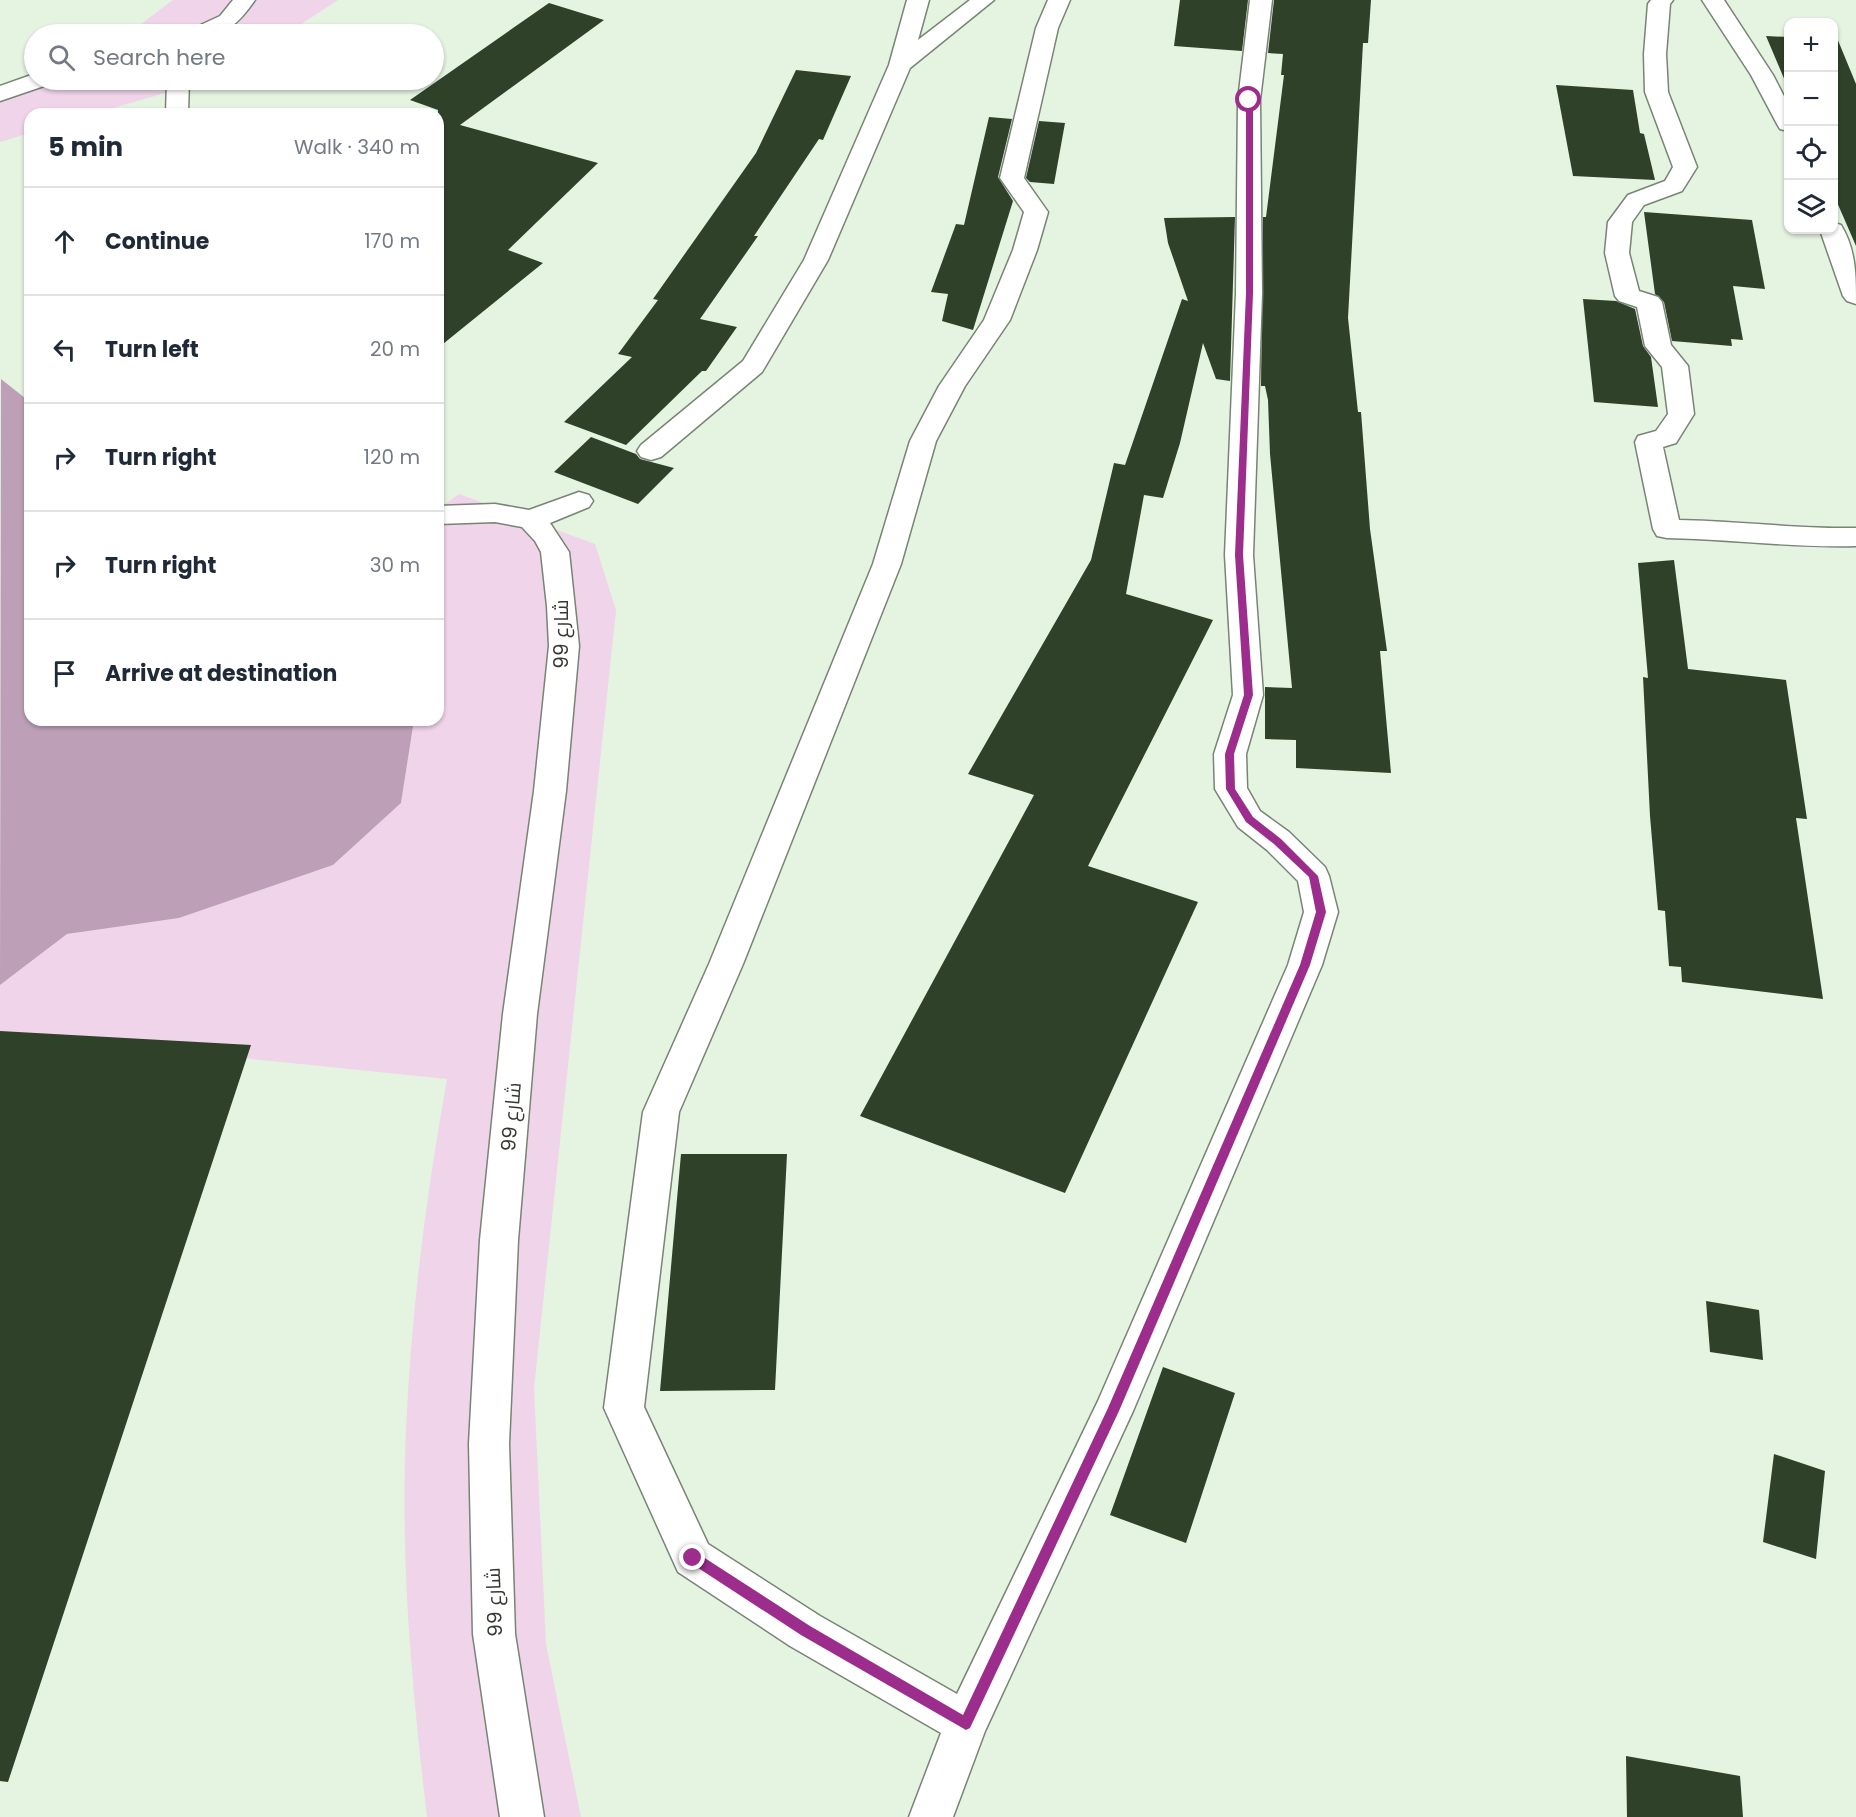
<!DOCTYPE html>
<html lang="en">
<head>
<meta charset="utf-8">
<style>
  :root { --surface:#fff; --page:#f6f6f7; --text:#1f2937; --muted:#747a83; --line:#e0e1e3 }
  body { margin:0; font-family:Poppins,Cairo,sans-serif; background:var(--page); color:var(--text) }
  .controls { position:absolute; right:18px; top:18px; display:grid; overflow:hidden; border-radius:12px; box-shadow:0 2px 4px #0004 }
  .controls button { width:54px; height:54px; display:grid; place-items:center; padding:0; border:0; border-bottom:2px solid var(--line); background:var(--surface); color:var(--text); font:30px sans-serif }
  .stop { position:absolute; width:18px; height:18px; margin:-14px; border:4px solid #9c2d8d; border-radius:50%; background:#fff }
  .stop.end { background:#9c2d8d; border-color:#fff; box-shadow:0 2px 6px #0008 }
  .list { margin:0; padding:0; list-style:none }
  h2 { display:flex; justify-content:space-between; align-items:center; height:78px; margin:0; padding:0 24px; font-size:26px }
  h2 small { font-size:20px; font-weight:400; color:var(--muted) }
  .list li { display:grid; grid-template-columns:39px 1fr auto; gap:18px; align-items:center; box-sizing:border-box; height:108px; padding:0 24px; border-top:2px solid var(--line) }
  .list b { display:block; font-size:22px; white-space:nowrap }
  .list em { font-size:20px; font-style:normal; color:var(--muted) }
  .icon { flex:none; width:33px; height:33px; fill:none; stroke:currentColor; stroke-width:2; stroke-linecap:round; stroke-linejoin:round }
  .map { position:relative; flex:none; width:1856px; height:1817px; overflow:hidden }
  .search { position:absolute; background:var(--surface); box-shadow:0 2px 4px #0004; left:24px; top:24px; width:420px; height:66px; display:flex; align-items:center; gap:15px; box-sizing:border-box; padding:0 21px; border-radius:33px; color:var(--muted); font-size:22px }
  .panel { position:absolute; background:var(--surface); box-shadow:0 2px 4px #0004; left:24px; top:108px; width:420px; height:618px; border-radius:18px }
  .map>svg:first-child { display:block }
</style>
</head>
<body>
<div class="map">
<svg width="1856" height="1817" viewBox="0 0 1856 1817">
  <rect width="100%" height="100%" fill="#e5f3e1"/>
  <path fill="#f0d4e9" d="M 173,0 L 338,0 L 286,34 L 128,34 Z
    M 46,80 L 209,80 L 93,114 L 30,114 L 30,133 L 0,142 L 0,95 Z
    M 459,494 L 595,544 L 616,610 L 534,1388 L 546,1644 L 581,1817 L 427,1817 C 412,1689 400,1560 406,1431 C 411,1312 426,1196 447,1079 L 0,1033 L 0,985 L 67,934 L 179,918 L 333,865 L 401,803 L 414,720 L 438,720 L 438,509 Z"/>
  <path fill="#bda0b7" d="M 1,379 L 30,402 L 30,720 L 414,720 L 401,803 L 333,865 L 179,918 L 67,934 L 0,985 Z"/>
  <path fill="#30412a" d="M 1180,0 L 1248,0 L 1242,51 L 1174,46 Z
    M 1274,0 L 1371,0 L 1368,43 L 1363,43 L 1348,318 L 1358,412 L 1361,412 L 1370,529 L 1387,651 L 1380,651 L 1391,773 L 1296,768 L 1296,740 L 1265,739 L 1265,687 L 1292,688 L 1270,454 L 1268,400 L 1265,386 L 1261,386 L 1263,217 L 1266,217 L 1284,75 L 1281,75 L 1283,54 L 1268,53 Z
    M 549,3 L 604,20 L 460,125 L 598,163 L 508,250 L 543,263 L 438,348 L 438,110 L 410,100 Z
    M 1766,36 L 1788,37 L 1788,88 Z
    M 1833,38 L 1837,38 L 1856,84 L 1856,246 L 1833,193 Z
    M 796,70 L 851,76 L 823,140 L 819,139 L 754,236 L 758,236 L 700,319 L 737,327 L 706,371 L 702,371 L 626,445 L 564,422 L 632,357 L 618,354 L 658,300 L 653,299 L 756,153 Z
    M 1556,85 L 1633,90 L 1640,133 L 1644,134 L 1655,180 L 1573,176 Z
    M 989,117 L 1012,119 L 998,177 L 1013,201 L 973,330 L 942,321 L 948,294 L 931,292 L 956,224 L 964,225 Z
    M 1039,121 L 1065,123 L 1054,184 L 1030,182 L 1026,178 Z
    M 1644,212 L 1752,220 L 1765,289 L 1733,286 L 1743,340 L 1731,339 L 1732,346 L 1672,341 L 1664,302 L 1655,294 Z
    M 1235,217 L 1230,381 L 1216,379 L 1203,343 L 1180,443 L 1163,498 L 1144,495 L 1126,594 L 1213,620 L 1088,866 L 1198,902 L 1065,1193 L 860,1116 L 1034,795 L 968,774 L 1091,560 L 1114,463 L 1125,465 L 1182,299 L 1188,301 L 1168,243 L 1164,218 Z
    M 1583,299 L 1616,301 L 1635,309 L 1643,346 L 1651,357 L 1658,407 L 1594,402 Z
    M 591,437 L 636,454 L 640,459 L 674,468 L 638,504 L 554,472 Z
    M 1674,560 L 1688,669 L 1786,680 L 1807,819 L 1796,818 L 1823,999 L 1682,982 L 1681,967 L 1669,966 L 1665,911 L 1658,910 L 1650,816 L 1643,677 L 1648,678 L 1638,563 Z
    M 0,1031 L 251,1045 L 8,1782 L 0,1781 Z
    M 681,1154 L 787,1154 L 775,1390 L 660,1391 Z
    M 1706,1301 L 1759,1310 L 1763,1360 L 1710,1352 Z
    M 1163,1367 L 1235,1393 L 1186,1543 L 1110,1515 Z
    M 1774,1454 L 1825,1471 L 1816,1559 L 1763,1542 Z
    M 1626,1756 L 1740,1776 L 1743,1817 L 1627,1817 Z"/>
  <g fill="none" stroke-linecap="round" stroke-linejoin="round">
    <defs>
      <path id="minor" d="M 233,0 L 255,0 C 234,30 225,34 189,34 L 192,29 L 220,16 Z
        M 907,0 L 929,0 L 918,40 L 970,0 L 994,0 L 910,68 L 828,260 L 762,372 L 661,457 L 651,460 L 641,457 L 637,451 L 641,445 L 743,361 L 804,260 L 889,65 Z
        M 1048,0 L 1070,0 L 1058,28 L 1024,178 L 1048,212 L 1037,250 L 1010,320 L 965,386 L 936,441 L 901,564 L 743,964 L 679,1112 L 644,1407 L 708,1544 L 820,1616 L 957,1694 L 1098,1401 L 1288,965 L 1304,912 L 1298,881 L 1267,850 L 1238,827 L 1215,789 L 1214,754 L 1233,695 L 1225,555 L 1236,293 L 1238,100 L 1250,0 L 1272,0 L 1260,100 L 1262,293 L 1253,555 L 1263,695 L 1246,754 L 1247,788 L 1260,811 L 1289,832 L 1325,867 L 1329,876 L 1338,912 L 1322,965 L 1133,1411 L 985,1731 L 953,1817 L 909,1817 L 941,1733 L 790,1646 L 678,1572 L 604,1408 L 643,1112 L 709,964 L 873,564 L 910,441 L 939,386 L 984,320 L 1013,250 L 1024,212 L 1000,178 L 1036,28 Z
        M 1651,0 L 1673,0 L 1670,4 L 1666,54 L 1668,92 L 1697,167 L 1682,191 L 1644,205 L 1632,222 L 1629,253 L 1639,291 L 1658,297 L 1662,302 L 1671,345 L 1688,366 L 1694,414 L 1676,443 L 1663,447 L 1679,520 C 1738,521 1797,529 1856,528 L 1856,546 C 1793,548 1730,539 1667,538 L 1657,536 L 1653,529 L 1635,442 L 1638,436 L 1656,431 L 1668,414 L 1662,367 L 1645,346 L 1637,307 L 1619,301 L 1615,296 L 1605,253 L 1608,222 L 1628,195 L 1665,181 L 1673,167 L 1645,92 L 1644,54 L 1648,4 Z
        M 1702,0 L 1724,0 L 1773,75 L 1788,104 L 1788,131 L 1780,129 L 1777,124 L 1751,75 Z
        M 34,74 L 34,80 L 50,80 L 47,85 L 0,101 L 0,86 Z
        M 167,80 L 189,80 L 188,114 L 166,114 Z
        M 1834,223 L 1841,225 C 1856,249 1856,276 1856,304 L 1847,301 L 1843,296 L 1820,230 L 1834,230 Z
        M 579,492 L 589,495 L 593,501 L 589,507 L 550,523 L 569,552 L 579,646 L 566,791 L 537,1014 L 518,1240 L 509,1444 L 515,1634 L 544,1817 L 500,1817 L 473,1634 L 469,1444 L 480,1240 L 503,1014 L 534,791 L 549,646 L 547,606 L 541,552 L 535,541 L 522,527 L 495,522 L 438,524 L 438,506 L 495,504 L 529,510 Z"/>
    </defs>
    <use href="#minor" stroke="#788474" stroke-width="3"/>
    <use href="#minor" fill="#fff" fill-rule="evenodd"/>
  </g>
  <path fill="#9c2d8d" d="M 1249,98 L 1253,100 L 1253,293 L 1243,555 L 1253,695 L 1234,754 L 1235,789 L 1253,817 L 1281,839 L 1318,876 L 1326,912 L 1310,965 L 1119,1411 L 970,1728 L 966,1730 L 801,1635 L 689,1562 L 687,1558 L 693,1552 L 697,1553 L 810,1626 L 963,1715 L 1108,1408 L 1300,965 L 1316,912 L 1309,877 L 1274,844 L 1246,822 L 1226,789 L 1225,754 L 1244,695 L 1235,555 L 1246,293 L 1246,100 Z"/>
  <g text-anchor="middle" dominant-baseline="central" stroke-width="6" stroke-linejoin="round" paint-order="stroke">
    <g font-size="20" fill="#343932" stroke="#fff">
      <text transform="translate(561 634) rotate(-90)">شارع 99</text>
      <text transform="translate(511 1117) rotate(-85)">شارع 99</text>
      <text transform="translate(494 1602) rotate(-92)">شارع 99</text>
    </g>
  </g>
</svg>
<div class="controls">
<button>+</button>
<button>−</button>
<button><svg class="icon" aria-label="locate" viewBox="0 0 24 24"><circle cx="12" cy="12" r="6"/><path d="M12 2v4M12 18v4M2 12h4M18 12h4"/></svg></button>
<button><svg class="icon" aria-label="layers" viewBox="0 0 24 24"><path d="M12 4l9 5-9 5-9-5zM3 14l9 5 9-5"/></svg></button>
</div>
<div class="stop" style="left:1249px;top:100px"></div>
<div class="stop end" style="left:693px;top:1558px"></div>
<div class="search"><svg class="icon" aria-label="search" viewBox="0 0 24 24"><circle cx="10" cy="10" r="6"/><path d="M15 15l6 6"/></svg>Search here</div>
<section class="panel">
<h2>5 min<small>Walk · 340 m</small></h2>
<ul class="list">
<li><svg class="icon" aria-label="ahead" viewBox="0 0 24 24"><path d="M12 20V5M6 11l6-6 6 6"/></svg><div><b>Continue</b></div><em>170 m</em></li>
<li><svg class="icon" aria-label="left" viewBox="0 0 24 24"><path d="M17 20v-9H6M10 6l-5 5 5 5"/></svg><div><b>Turn left</b></div><em>20 m</em></li>
<li><svg class="icon" aria-label="right" viewBox="0 0 24 24"><path d="M7 20v-9h11M14 6l5 5-5 5"/></svg><div><b>Turn right</b></div><em>120 m</em></li>
<li><svg class="icon" aria-label="right" viewBox="0 0 24 24"><path d="M7 20v-9h11M14 6l5 5-5 5"/></svg><div><b>Turn right</b></div><em>30 m</em></li>
<li><svg class="icon" aria-label="arrive" viewBox="0 0 24 24"><path d="M6 21V4h12l-3 4 3 4H6"/></svg><div><b>Arrive at destination</b></div></li>
</ul>
</section>
</div>
</body>
</html>
